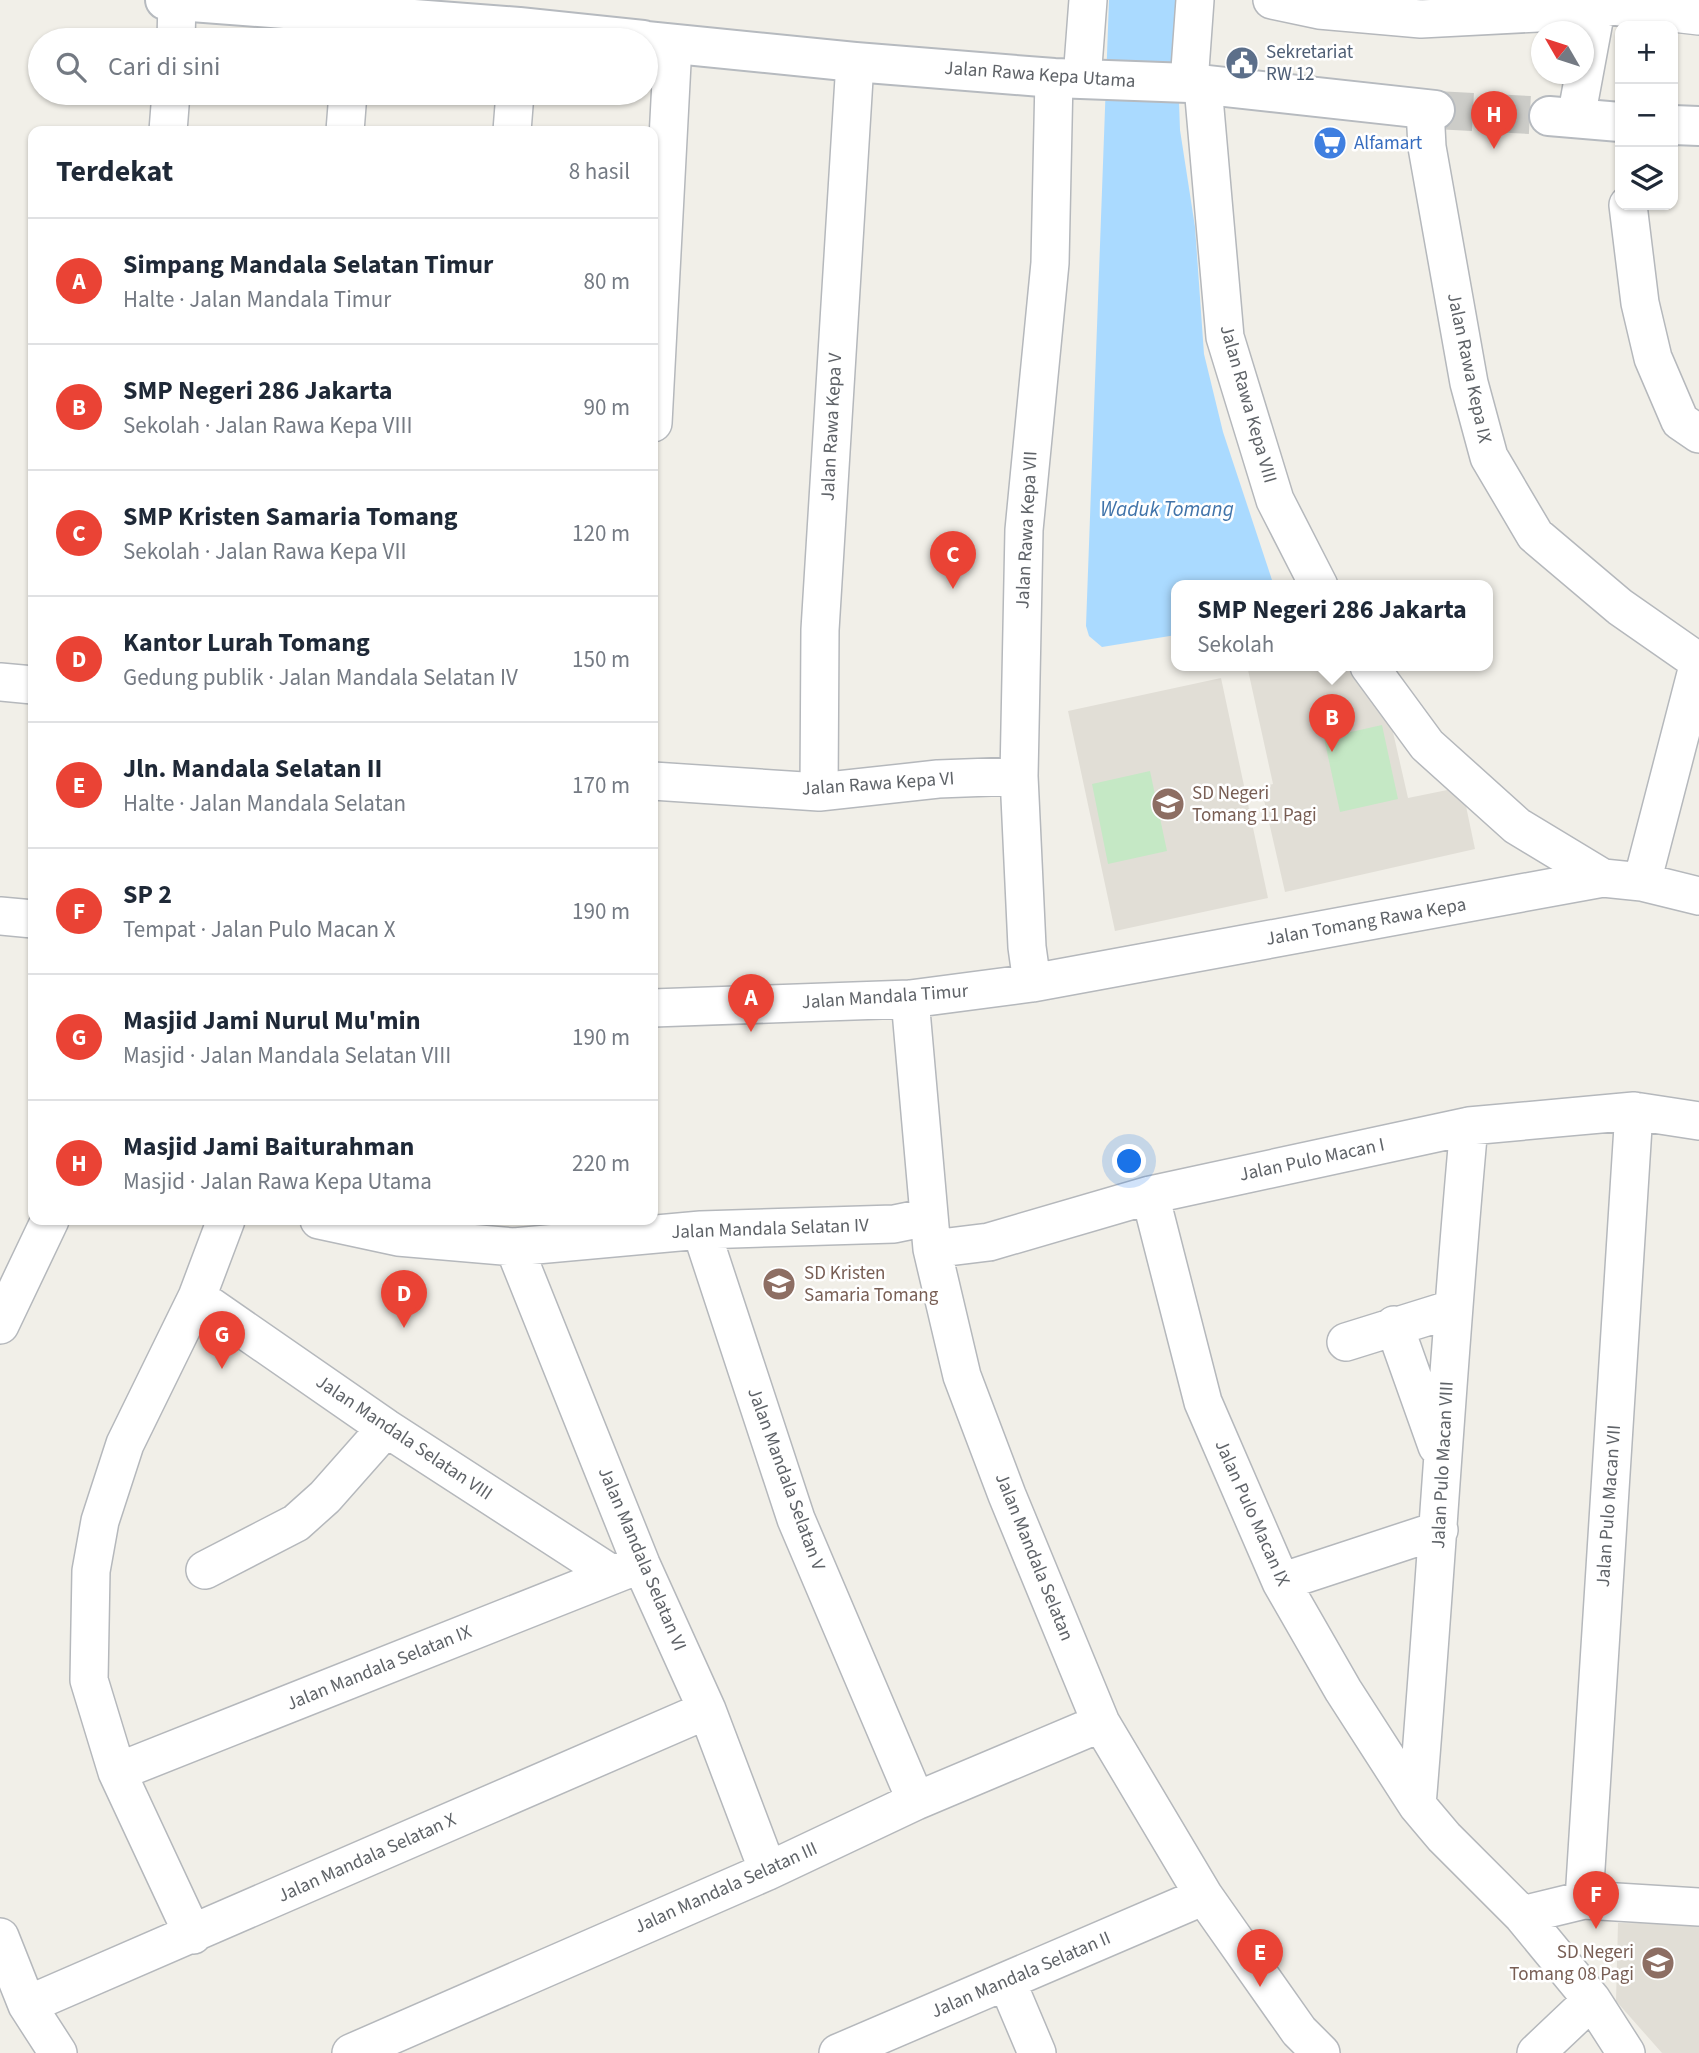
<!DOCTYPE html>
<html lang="id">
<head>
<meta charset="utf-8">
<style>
  :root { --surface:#fff; --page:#f6f6f7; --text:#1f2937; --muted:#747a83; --line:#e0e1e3; --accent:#ea4335 }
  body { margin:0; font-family:"Source Sans 3",sans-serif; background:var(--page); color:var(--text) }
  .controls { position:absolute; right:21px; top:21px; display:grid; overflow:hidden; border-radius:14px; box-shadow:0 2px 5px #0004 }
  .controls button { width:63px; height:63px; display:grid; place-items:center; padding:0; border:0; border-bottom:2px solid var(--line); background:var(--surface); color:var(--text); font:35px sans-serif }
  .compass { position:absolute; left:1531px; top:21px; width:63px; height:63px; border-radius:50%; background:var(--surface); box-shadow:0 2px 5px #0004; rotate:309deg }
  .you { position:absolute; left:1130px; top:1162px; width:24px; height:24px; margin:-18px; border:5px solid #fff; border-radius:50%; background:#1a73e8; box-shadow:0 0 0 10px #1a73e833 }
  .badge { display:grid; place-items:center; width:46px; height:46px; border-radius:50%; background:var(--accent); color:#fff; font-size:23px; font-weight:700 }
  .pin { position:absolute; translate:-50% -58px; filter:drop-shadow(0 2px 4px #0008) }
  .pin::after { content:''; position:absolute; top:37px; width:24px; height:21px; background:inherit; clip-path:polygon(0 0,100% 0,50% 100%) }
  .popup { position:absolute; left:1171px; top:580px; width:322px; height:91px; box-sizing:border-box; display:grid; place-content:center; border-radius:14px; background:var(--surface); filter:drop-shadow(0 2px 5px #0005); font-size:23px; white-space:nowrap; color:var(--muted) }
  .popup b { font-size:26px; color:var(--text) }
  .popup::after { content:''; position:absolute; left:50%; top:100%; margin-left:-14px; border:14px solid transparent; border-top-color:var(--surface) }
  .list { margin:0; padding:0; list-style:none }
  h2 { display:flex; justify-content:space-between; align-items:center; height:91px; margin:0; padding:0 28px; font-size:30px }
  h2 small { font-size:23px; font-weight:400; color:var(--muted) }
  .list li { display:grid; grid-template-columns:46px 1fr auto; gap:21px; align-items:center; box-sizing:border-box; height:126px; padding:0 28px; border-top:2px solid var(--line) }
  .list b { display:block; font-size:26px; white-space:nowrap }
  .list p { margin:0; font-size:23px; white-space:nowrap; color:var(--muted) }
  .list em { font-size:23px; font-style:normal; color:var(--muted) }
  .icon { flex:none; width:38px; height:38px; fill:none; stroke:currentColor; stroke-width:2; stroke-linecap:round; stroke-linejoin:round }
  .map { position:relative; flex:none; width:1699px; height:2053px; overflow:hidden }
  .search { position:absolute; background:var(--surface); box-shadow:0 2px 5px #0004; left:28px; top:28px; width:630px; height:77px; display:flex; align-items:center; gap:18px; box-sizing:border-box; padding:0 24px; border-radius:38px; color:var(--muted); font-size:26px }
  .panel { position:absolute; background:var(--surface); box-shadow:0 2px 5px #0004; left:28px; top:126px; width:630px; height:1099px; border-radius:14px }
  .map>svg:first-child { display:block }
</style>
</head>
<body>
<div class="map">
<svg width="1699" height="2053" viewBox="0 0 1699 2053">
  <rect width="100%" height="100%" fill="#f1efe8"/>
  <path fill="#e1ded6" d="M 1264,666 L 1359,666 L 1390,719 L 1408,798 L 1462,787 L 1475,849 L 1285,892 L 1261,787 L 1273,784 L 1248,670 Z
    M 1221,678 L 1268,898 L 1115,931 L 1068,711 Z
    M 1618,1923 L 1699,1924 L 1699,2053 L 1662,2053 L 1616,2001 Z"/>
  <path fill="#c5e8c5" d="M 1382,725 L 1398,799 L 1340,812 L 1324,738 Z
    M 1150,771 L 1167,851 L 1108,864 L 1092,784 Z"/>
  <path fill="#aadaff" d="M 1109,0 L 1185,0 L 1177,46 L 1180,130 L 1195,227 L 1204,354 L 1223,432 L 1274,586 L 1176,586 L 1176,635 L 1102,647 L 1089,636 L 1086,626 Z"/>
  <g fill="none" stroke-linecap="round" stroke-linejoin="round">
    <path stroke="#ccccc8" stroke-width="38" stroke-dasharray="38 19" stroke-linecap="butt" d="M 1435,110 L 1549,116"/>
    <defs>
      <path id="street" d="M 1272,0 L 1319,10 L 1421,19 L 1596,10 L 1613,6 L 1699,16
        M 176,40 L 177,1
        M 353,40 L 354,14
        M 1082,79 L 1088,0
        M 1189,83 L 1195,0
        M 1203,86 L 1225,337 L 1275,500 L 1319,586
        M 1425,109 L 1427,147 L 1469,383 L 1489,457 L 1535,535 L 1620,607 L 1699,662
        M 1576,118 L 1596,10
        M 168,131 L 171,93
        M 345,131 L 348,93
        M 512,131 L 515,93
        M 1628,205 L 1640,303 L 1653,358 L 1680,421 L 1699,434
        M 653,423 L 673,44
        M 1369,666 L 1427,745 L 1517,826 L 1603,878
        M 0,682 L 33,685
        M 653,781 L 819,792 L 938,779 L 1019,776
        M 819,792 L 820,630 L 855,62
        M 1642,882 L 1699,662
        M 0,916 L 33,919
        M 1032,983 L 1027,947 L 1019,776 L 1024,530 L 1050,263 L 1054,78
        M 910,999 L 932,1249 L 962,1376 L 1007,1495 L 1101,1723 L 1204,1896 L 1299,2031 L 1321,2053
        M 653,1008 L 910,999 L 1032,983 L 1603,878 L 1642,882 L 1699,896
        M 1150,1195 L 1203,1402 L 1281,1582 L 1343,1690 L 1417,1805 L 1444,1837 L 1522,1915 L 1592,2000 L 1626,2053
        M 319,1220 L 398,1237 L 514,1247 L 701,1230 L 894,1224 L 928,1217
        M 701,1230 L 796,1519 L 916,1801
        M 514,1247 L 641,1564 L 707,1710 L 768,1871
        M 932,1249 L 989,1242 L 1150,1195 L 1469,1126 L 1634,1111 L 1699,1121
        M 197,1297 L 386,1428 L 613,1575
        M 0,1325 L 50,1220
        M 1394,1325 L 1437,1446
        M 1346,1342 L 1452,1309
        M 205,1570 L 296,1523 L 325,1497 L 386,1428
        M 1281,1582 L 1439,1530
        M 117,1772 L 641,1564
        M 1417,1805 C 1436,1578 1448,1352 1469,1126
        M 1584,1900 L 1634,1111
        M 1522,1915 L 1584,1900 L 1699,1907
        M 193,1935 L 117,1772 L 89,1680 L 91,1571 L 100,1521 L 125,1444 L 197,1297 L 226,1220
        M 0,1937 L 27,2005 L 58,2053
        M 1007,1982 L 1037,2053
        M 27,2005 L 707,1710
        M 351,2053 L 768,1871 L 916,1801 L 1101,1723
        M 838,2053 L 1204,1896
        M 1536,2053 L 1592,2000"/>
      <path id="secondary" d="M 165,0 L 519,27 L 643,40
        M 646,41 L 855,62 L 1054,78 L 1189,83 L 1435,110
        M 1549,116 L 1620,122
        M 1673,125 L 1699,126"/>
    </defs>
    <use href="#street" stroke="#b5b8bc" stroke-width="40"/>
    <use href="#secondary" stroke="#b6babf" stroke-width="42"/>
    <use href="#street" stroke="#fff" stroke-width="37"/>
    <use href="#secondary" stroke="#fff" stroke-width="38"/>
  </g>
  <defs>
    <symbol id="civic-disc" viewBox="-11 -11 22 22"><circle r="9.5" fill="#5c6f8a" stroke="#fff"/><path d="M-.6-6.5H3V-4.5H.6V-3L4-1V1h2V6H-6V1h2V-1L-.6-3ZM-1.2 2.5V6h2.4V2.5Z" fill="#fff"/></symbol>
    <symbol id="supermarket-disc" viewBox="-11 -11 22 22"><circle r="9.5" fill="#3f7fe0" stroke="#fff"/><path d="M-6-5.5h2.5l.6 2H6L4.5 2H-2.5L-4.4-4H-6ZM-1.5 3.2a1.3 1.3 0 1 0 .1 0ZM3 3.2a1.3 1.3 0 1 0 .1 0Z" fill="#fff"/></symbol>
    <symbol id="school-disc" viewBox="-11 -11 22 22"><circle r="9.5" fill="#8d6e63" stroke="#fff"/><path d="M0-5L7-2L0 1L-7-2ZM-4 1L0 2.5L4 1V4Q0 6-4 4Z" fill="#fff"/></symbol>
  </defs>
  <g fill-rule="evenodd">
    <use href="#civic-disc" x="1223" y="44" width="38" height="38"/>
    <use href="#supermarket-disc" x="1311" y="124" width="38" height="38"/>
    <use href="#school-disc" x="1149" y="785" width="38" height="38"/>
    <use href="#school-disc" x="760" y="1265" width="38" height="38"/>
    <use href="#school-disc" x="1639" y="1944" width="38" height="38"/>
  </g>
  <g text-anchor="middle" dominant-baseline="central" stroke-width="5" stroke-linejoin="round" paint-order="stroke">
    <g font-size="19" fill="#4e5e75" stroke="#fff" text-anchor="start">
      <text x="1266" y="52">Sekretariat<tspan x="1266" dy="22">RW 12</tspan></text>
    </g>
    <g font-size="19" fill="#5f6368" stroke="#fff">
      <text transform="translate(1040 75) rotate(4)">Jalan Rawa Kepa Utama</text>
      <text transform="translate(1469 368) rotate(78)">Jalan Rawa Kepa IX</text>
      <text transform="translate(1248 404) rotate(74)">Jalan Rawa Kepa VIII</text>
      <text transform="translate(832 427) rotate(-87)">Jalan Rawa Kepa V</text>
      <text transform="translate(1027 530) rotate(-87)">Jalan Rawa Kepa VII</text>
      <text transform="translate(878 784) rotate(-4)">Jalan Rawa Kepa VI</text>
      <text transform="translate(1366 922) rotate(-10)">Jalan Tomang Rawa Kepa</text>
      <text transform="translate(885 997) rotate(-4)">Jalan Mandala Timur</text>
      <text transform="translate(1312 1160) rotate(-12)">Jalan Pulo Macan I</text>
      <text transform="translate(770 1229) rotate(-2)">Jalan Mandala Selatan IV</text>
      <text transform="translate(404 1438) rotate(34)">Jalan Mandala Selatan VIII</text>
      <text transform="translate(1443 1465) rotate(-87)">Jalan Pulo Macan VIII</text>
      <text transform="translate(786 1479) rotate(70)">Jalan Mandala Selatan V</text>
      <text transform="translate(1609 1506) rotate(-86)">Jalan Pulo Macan VII</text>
      <text transform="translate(1252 1513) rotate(66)">Jalan Pulo Macan IX</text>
      <text transform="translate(1034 1557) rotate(68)">Jalan Mandala Selatan</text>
      <text transform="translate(642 1559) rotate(67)">Jalan Mandala Selatan VI</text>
      <text transform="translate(379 1668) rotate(-22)">Jalan Mandala Selatan IX</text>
      <text transform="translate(367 1858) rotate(-24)">Jalan Mandala Selatan X</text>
      <text transform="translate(726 1888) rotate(-24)">Jalan Mandala Selatan III</text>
      <text transform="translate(1021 1975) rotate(-23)">Jalan Mandala Selatan II</text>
    </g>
    <g font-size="19" fill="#366cbe" stroke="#fff" text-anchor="start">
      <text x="1354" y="143">Alfamart</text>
    </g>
    <g font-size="19" fill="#785e54" stroke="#fff" text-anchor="start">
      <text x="1192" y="793">SD Negeri<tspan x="1192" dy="22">Tomang 11 Pagi</tspan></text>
      <text x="804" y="1273">SD Kristen<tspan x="804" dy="22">Samaria Tomang</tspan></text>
      <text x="1634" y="1952" text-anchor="end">SD Negeri<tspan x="1634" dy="22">Tomang 08 Pagi</tspan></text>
    </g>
    <g font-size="21" font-style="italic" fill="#4174aa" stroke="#fff">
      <text x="1167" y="509">Waduk Tomang</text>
    </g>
  </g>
</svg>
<div class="controls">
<button>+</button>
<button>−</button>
<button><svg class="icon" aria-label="layers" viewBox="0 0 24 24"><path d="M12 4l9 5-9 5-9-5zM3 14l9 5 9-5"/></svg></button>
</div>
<svg class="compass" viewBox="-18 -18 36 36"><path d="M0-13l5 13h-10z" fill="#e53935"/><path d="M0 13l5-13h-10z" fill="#747a83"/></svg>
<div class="you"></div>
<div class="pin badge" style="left:751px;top:1032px">A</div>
<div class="pin badge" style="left:1332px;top:752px">B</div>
<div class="popup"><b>SMP Negeri 286 Jakarta</b>Sekolah</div>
<div class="pin badge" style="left:953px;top:589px">C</div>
<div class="pin badge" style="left:404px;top:1328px">D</div>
<div class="pin badge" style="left:1260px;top:1987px">E</div>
<div class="pin badge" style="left:1596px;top:1929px">F</div>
<div class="pin badge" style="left:222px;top:1369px">G</div>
<div class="pin badge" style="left:1494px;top:149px">H</div>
<div class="search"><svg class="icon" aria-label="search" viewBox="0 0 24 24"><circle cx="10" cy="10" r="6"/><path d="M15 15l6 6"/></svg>Cari di sini</div>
<section class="panel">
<h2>Terdekat<small>8 hasil</small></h2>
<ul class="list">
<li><span class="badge">A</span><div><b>Simpang Mandala Selatan Timur</b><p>Halte · Jalan Mandala Timur</p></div><em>80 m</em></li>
<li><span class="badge">B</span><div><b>SMP Negeri 286 Jakarta</b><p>Sekolah · Jalan Rawa Kepa VIII</p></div><em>90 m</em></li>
<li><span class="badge">C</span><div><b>SMP Kristen Samaria Tomang</b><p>Sekolah · Jalan Rawa Kepa VII</p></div><em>120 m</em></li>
<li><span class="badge">D</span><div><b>Kantor Lurah Tomang</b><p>Gedung publik · Jalan Mandala Selatan IV</p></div><em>150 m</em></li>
<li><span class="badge">E</span><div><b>Jln. Mandala Selatan II</b><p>Halte · Jalan Mandala Selatan</p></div><em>170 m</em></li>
<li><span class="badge">F</span><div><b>SP 2</b><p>Tempat · Jalan Pulo Macan X</p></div><em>190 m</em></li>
<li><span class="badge">G</span><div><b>Masjid Jami Nurul Mu'min</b><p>Masjid · Jalan Mandala Selatan VIII</p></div><em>190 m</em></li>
<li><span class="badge">H</span><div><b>Masjid Jami Baiturahman</b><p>Masjid · Jalan Rawa Kepa Utama</p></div><em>220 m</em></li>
</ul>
</section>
</div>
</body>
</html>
